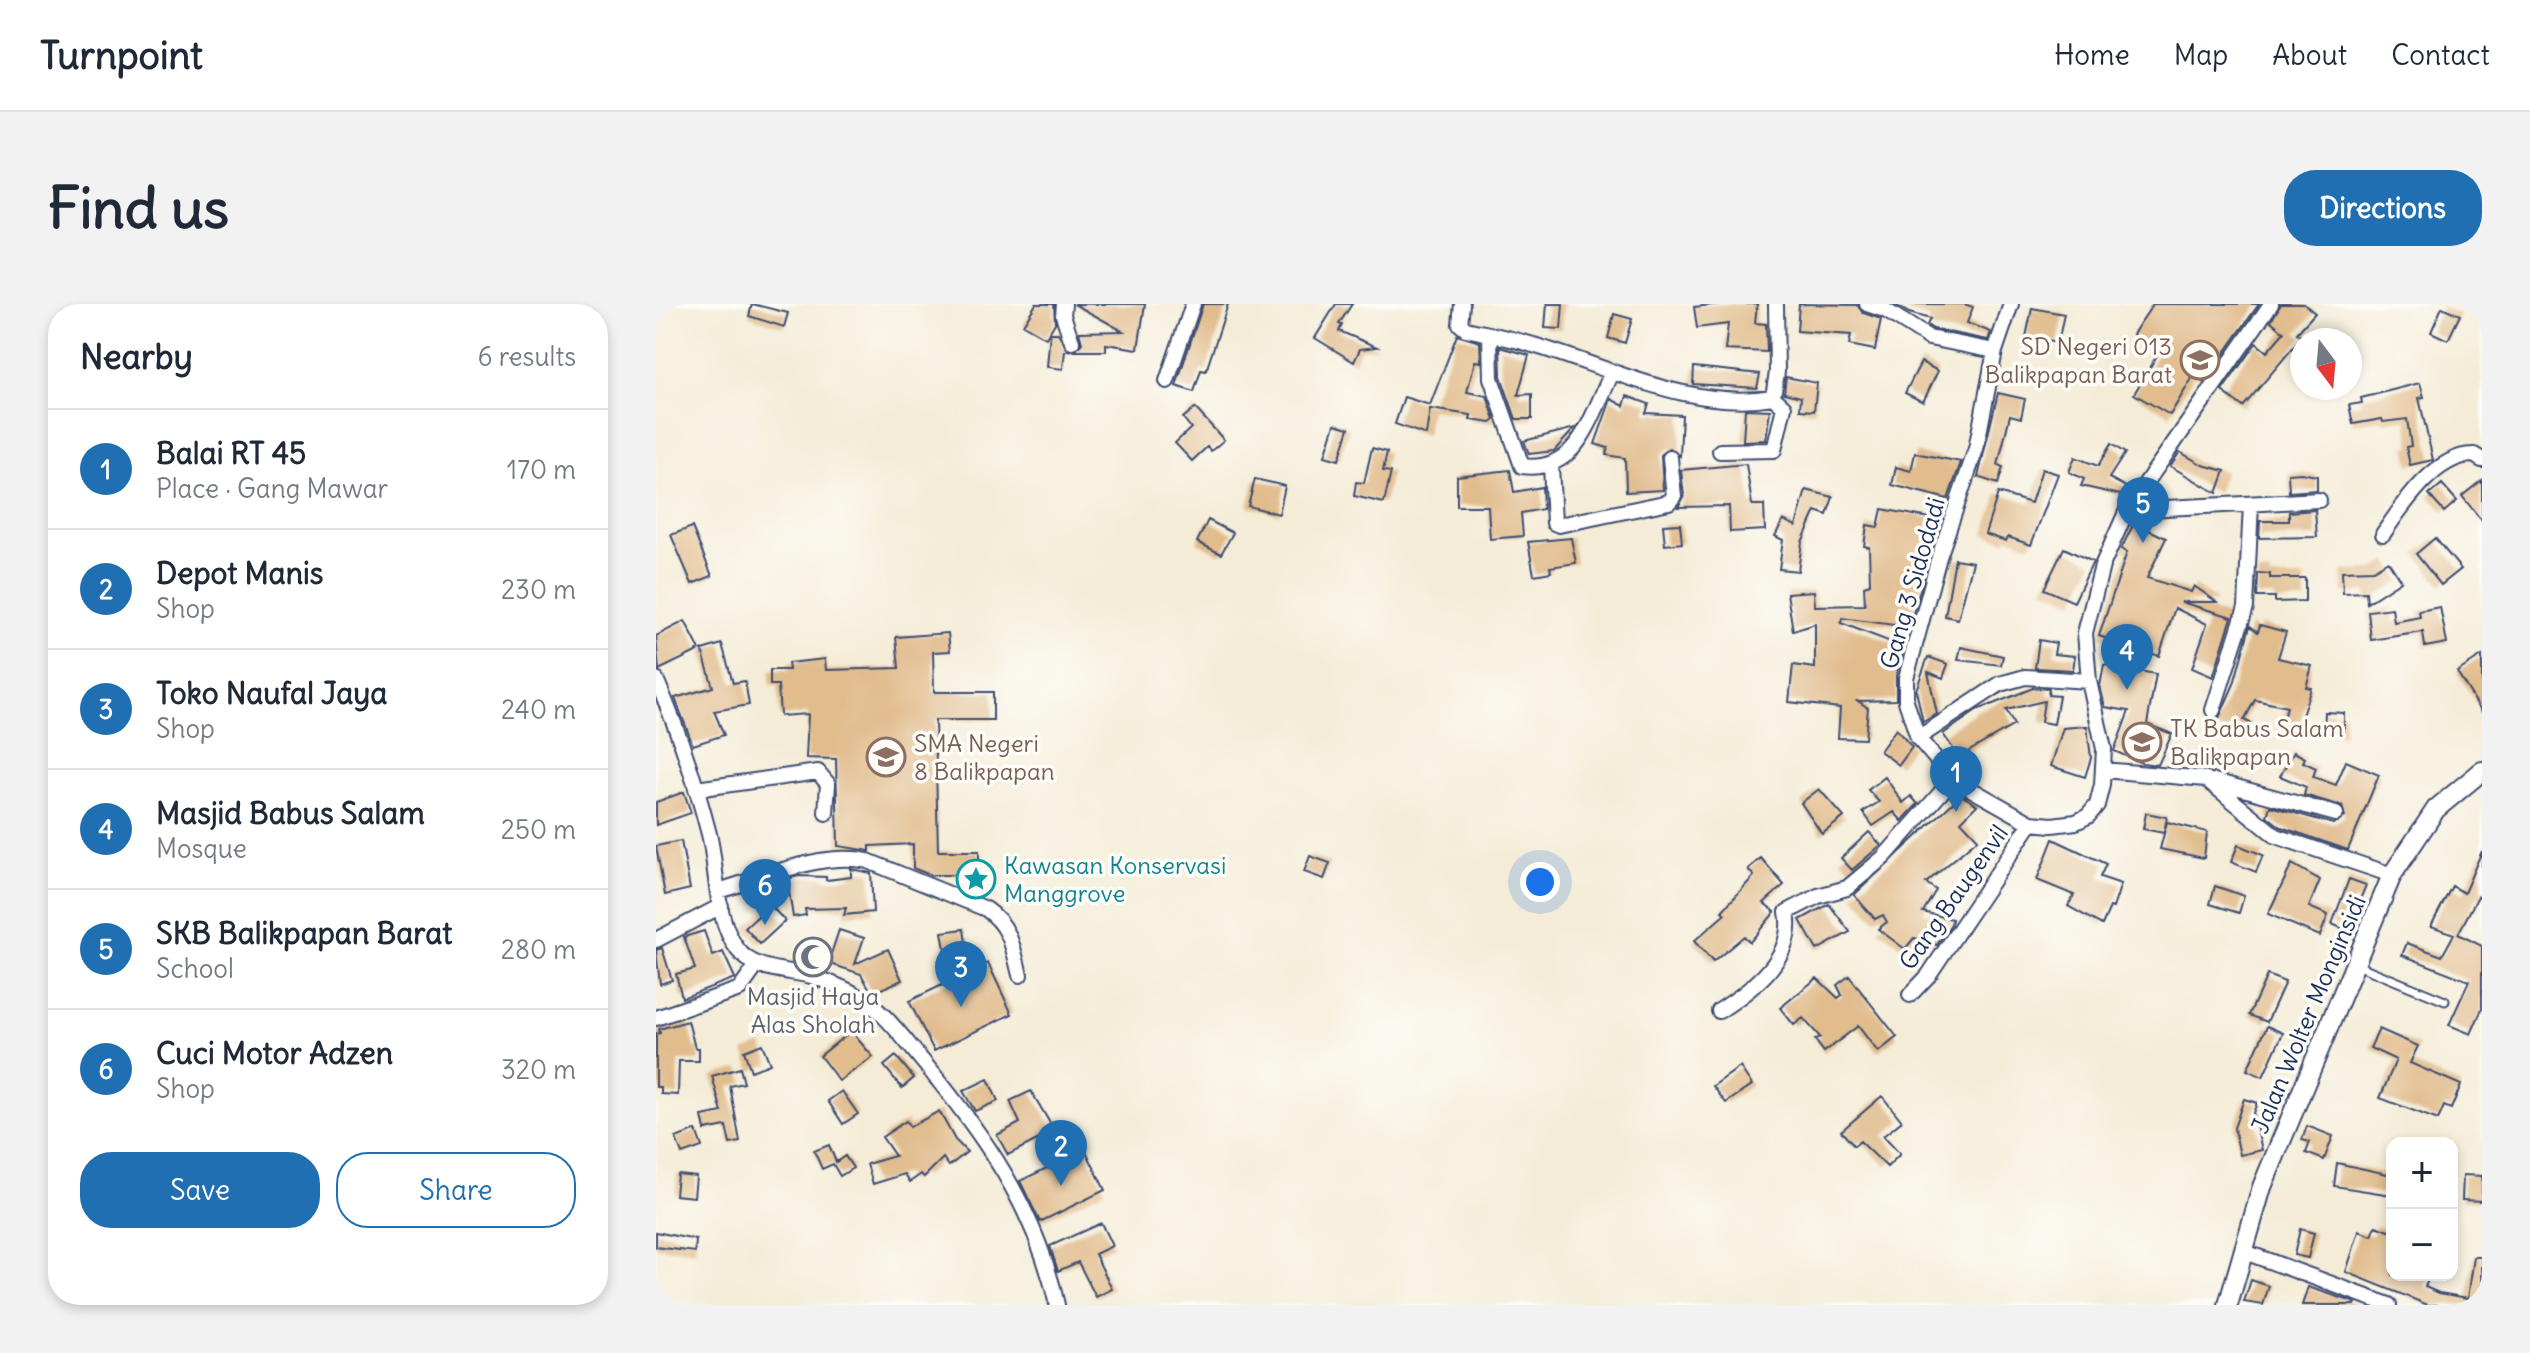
<!DOCTYPE html>
<html lang="en">
<head>
<meta charset="utf-8">
<style>
  :root { --surface:#fff; --page:#f2f2f3; --text:#1f2937; --muted:#747a83; --line:#e0e1e3; --accent:#1f6fb2 }
  body { margin:0; font-family:Delius,sans-serif; background:var(--page); color:var(--text) }
  .controls { position:absolute; right:24px; bottom:24px; display:grid; overflow:hidden; border-radius:16px; box-shadow:0 4px 12px #0003 }
  .controls button { width:72px; height:72px; display:grid; place-items:center; padding:0; border:0; border-bottom:2px solid var(--line); background:var(--surface); color:var(--text); font:40px sans-serif }
  .compass { position:absolute; left:1634px; top:24px; width:72px; height:72px; border-radius:50%; background:var(--surface); box-shadow:0 4px 12px #0003; rotate:164deg }
  .you { position:absolute; left:884px; top:578px; width:28px; height:28px; margin:-20px; border:6px solid #fff; border-radius:50%; background:#1a73e8; box-shadow:0 0 0 12px #1a73e833 }
  .badge { display:grid; place-items:center; width:52px; height:52px; border-radius:50%; background:var(--accent); color:#fff; font-size:26px; font-weight:700 }
  .pin { position:absolute; translate:-50% -66px; filter:drop-shadow(0 2px 4px #0008) }
  .pin::after { content:''; position:absolute; top:42px; width:28px; height:24px; background:inherit; clip-path:polygon(0 0,100% 0,50% 100%) }
  .list { margin:0; padding:0; list-style:none }
  h2 { display:flex; justify-content:space-between; align-items:center; height:104px; margin:0; padding:0 32px; font-size:34px }
  h2 small { font-size:26px; font-weight:400; color:var(--muted) }
  .list li { display:grid; grid-template-columns:52px 1fr auto; gap:24px; align-items:center; box-sizing:border-box; height:120px; padding:0 32px; border-top:2px solid var(--line) }
  .list b { display:block; font-size:30px; white-space:nowrap }
  .list p { margin:0; font-size:26px; white-space:nowrap; color:var(--muted) }
  .list em { font-size:26px; font-style:normal; color:var(--muted) }
  .actions { display:flex; gap:16px; padding:24px 32px }
  .actions a { flex:1; padding:18px 0; border:2px solid var(--accent); border-radius:32px; text-align:center; font-size:28px; color:var(--accent) }
  .actions .main { background:var(--accent); color:#fff }
  .map { position:relative; flex:none; width:1826px; height:1001px; overflow:hidden; border-radius:32px }
  header { display:flex; align-items:center; gap:48px; box-sizing:border-box; height:112px; padding:0 40px; background:var(--surface); border-bottom:2px solid var(--line) }
  header strong { font-size:38px }
  nav { display:flex; gap:44px; margin-inline-start:auto; font-size:28px }
  .intro { display:flex; align-items:center; justify-content:space-between; box-sizing:border-box; height:192px; padding:0 48px }
  h1 { margin:0; font-size:56px }
  .button { padding:20px 36px; border-radius:32px; background:var(--accent); color:#fff; font-size:28px; font-weight:700 }
  main { display:flex; gap:48px; padding:0 48px }
  aside { flex:1; background:var(--surface); border-radius:32px; box-shadow:0 4px 12px #0003 }
  .map>svg:first-child { display:block }
</style>
</head>
<body>
<header>
<strong>Turnpoint</strong>
<nav><a>Home</a><a>Map</a><a>About</a><a>Contact</a></nav>
</header>
<div class="intro"><h1>Find us</h1><a class="button">Directions</a></div>
<main>
<aside>
<h2>Nearby<small>6 results</small></h2>
<ul class="list">
<li><span class="badge">1</span><div><b>Balai RT 45</b><p>Place · Gang Mawar</p></div><em>170 m</em></li>
<li><span class="badge">2</span><div><b>Depot Manis</b><p>Shop</p></div><em>230 m</em></li>
<li><span class="badge">3</span><div><b>Toko Naufal Jaya</b><p>Shop</p></div><em>240 m</em></li>
<li><span class="badge">4</span><div><b>Masjid Babus Salam</b><p>Mosque</p></div><em>250 m</em></li>
<li><span class="badge">5</span><div><b>SKB Balikpapan Barat</b><p>School</p></div><em>280 m</em></li>
<li><span class="badge">6</span><div><b>Cuci Motor Adzen</b><p>Shop</p></div><em>320 m</em></li>
</ul>
<div class="actions"><a class="main">Save</a><a>Share</a></div>
</aside>
<div class="map">
<svg width="1826" height="1001" viewBox="0 0 1826 1001">
  <rect width="100%" height="100%" fill="#fdfcf7"/>
  <filter id="ink" filterUnits="userSpaceOnUse"><feTurbulence type="fractalNoise" baseFrequency=".0125" numOctaves="2"/><feDisplacementMap in="SourceGraphic" scale="16" xChannelSelector="R" yChannelSelector="G"/><feConvolveMatrix kernelMatrix="1 2 1 2 8 2 1 2 1" color-interpolation-filters="sRGB"/></filter>
  <filter id="wash" filterUnits="userSpaceOnUse"><feTurbulence type="fractalNoise" baseFrequency=".006" numOctaves="4" result="noise"/><feDisplacementMap in="SourceGraphic" scale="32" xChannelSelector="R" yChannelSelector="G"/><feGaussianBlur stdDeviation="1.8" result="paint"/><feColorMatrix in="noise" values="0 0 0 0 0 0 0 0 0 0 0 0 0 0 0 0 0 1.4 0 .05"/><feComposite in="paint" operator="in"/></filter>
  <g filter="url(#wash)">
    <rect width="100%" height="100%" fill="#f4ecd7"/>
    <g id="blocks">
      <path fill="#e1bc8d" d="M 96,0 L 132,9 L 128,23 L 93,12 Z
        M 380,0 L 398,0 L 399,19 L 390,34 L 367,21 Z
        M 418,0 L 489,0 L 482,45 L 450,40 L 450,47 L 419,47 L 426,39 L 423,28 L 467,27 Z
        M 547,0 L 572,0 L 550,67 L 545,66 L 538,88 L 520,82 Z
        M 680,0 L 696,0 L 683,20 L 686,21 L 683,27 L 721,43 L 704,45 L 698,58 L 659,34 Z
        M 891,0 L 907,0 L 905,25 L 889,24 Z
        M 1066,0 L 1101,0 L 1099,19 L 1110,20 L 1111,48 L 1069,46 L 1072,20 L 1041,24 L 1038,3 Z
        M 1143,0 L 1201,1 L 1207,9 L 1225,15 L 1219,46 L 1193,41 L 1195,31 L 1141,27 Z
        M 1238,0 L 1308,0 L 1317,3 L 1311,19 L 1335,28 L 1332,36 L 1277,25 L 1271,21 L 1274,15 L 1253,9 Z
        M 1497,0 L 1603,0 L 1548,78 L 1538,71 L 1514,111 L 1478,90 L 1503,48 L 1477,30 Z
        M 1625,0 L 1648,0 L 1659,9 L 1641,29 L 1646,33 L 1587,103 L 1566,87 L 1600,39 L 1611,48 L 1628,28 L 1615,17 Z
        M 1786,3 L 1804,11 L 1792,36 L 1775,28 Z
        M 1376,4 L 1408,10 L 1402,39 L 1370,33 Z
        M 958,10 L 976,15 L 969,39 L 952,34 Z
        M 394,29 L 402,29 L 413,47 L 409,47 L 407,65 L 391,63 Z
        M 801,31 L 824,38 L 825,58 L 819,57 L 811,88 L 831,92 L 839,116 L 835,119 L 814,116 L 815,111 L 774,105 L 770,131 L 739,120 L 748,93 L 774,101 Z
        M 844,43 L 873,51 L 862,91 L 876,90 L 876,115 L 860,115 L 845,72 Z
        M 1265,58 L 1282,67 L 1267,98 L 1249,89 Z
        M 1038,63 L 1104,70 L 1101,84 L 1037,80 Z
        M 1130,73 L 1161,79 L 1158,107 L 1144,106 L 1145,93 L 1128,89 Z
        M 1764,79 L 1768,93 L 1763,94 L 1777,156 L 1754,161 L 1750,143 L 1755,142 L 1751,115 L 1727,118 L 1726,115 L 1697,120 L 1693,101 L 1706,99 L 1705,94 Z
        M 1342,89 L 1369,95 L 1365,114 L 1354,111 L 1342,161 L 1347,163 L 1342,180 L 1322,173 Z
        M 971,92 L 993,100 L 990,109 L 1026,111 L 1024,152 L 1014,144 L 1005,151 L 1007,186 L 970,188 L 969,154 L 950,151 L 952,144 L 939,140 L 955,95 L 968,102 Z
        M 539,104 L 568,136 L 555,147 L 551,143 L 536,157 L 519,139 L 535,124 L 527,114 Z
        M 1089,105 L 1114,106 L 1110,136 L 1087,137 Z
        M 679,120 L 693,124 L 683,156 L 669,152 Z
        M 919,124 L 898,147 L 873,150 L 868,137 Z
        M 1455,140 L 1469,149 L 1453,174 L 1474,185 L 1469,192 L 1425,182 L 1428,175 L 1413,168 L 1419,153 L 1442,162 Z
        M 716,144 L 731,148 L 727,167 L 735,168 L 728,199 L 698,192 L 700,178 L 708,179 Z
        M 1524,148 L 1547,161 L 1569,167 L 1561,189 L 1514,162 Z
        M 1259,149 L 1305,158 L 1292,195 L 1236,181 L 1240,163 L 1255,167 Z
        M 1090,160 L 1096,201 L 1108,201 L 1109,226 L 1074,228 L 1073,202 L 1022,203 L 1028,192 L 1025,166 Z
        M 1386,165 L 1402,170 L 1375,241 L 1352,233 L 1350,237 L 1329,230 L 1342,189 L 1375,199 Z
        M 854,166 L 858,188 L 886,183 L 887,205 L 865,209 L 867,232 L 834,235 L 832,202 L 801,202 L 801,172 Z
        M 1645,169 L 1661,172 L 1661,186 L 1633,188 L 1632,170 Z
        M 599,175 L 629,182 L 623,210 L 592,202 Z
        M 1826,176 L 1826,217 L 1806,192 Z
        M 1786,180 L 1801,197 L 1788,208 L 1773,191 Z
        M 1150,186 L 1177,193 L 1171,211 L 1160,207 L 1146,238 L 1142,267 L 1123,265 L 1127,236 L 1119,232 L 1127,216 L 1140,222 Z
        M 1226,205 L 1285,216 L 1253,323 L 1186,314 L 1185,319 L 1248,343 L 1240,372 L 1240,396 L 1202,397 L 1212,404 L 1209,435 L 1182,434 L 1184,404 L 1133,398 L 1137,361 L 1159,364 L 1159,320 L 1137,327 L 1131,289 L 1158,287 L 1159,302 L 1209,301 L 1208,282 L 1214,280 L 1213,243 L 1208,242 L 1211,221 L 1222,223 Z
        M 1659,206 L 1661,233 L 1603,234 L 1604,217 L 1633,217 L 1633,208 Z
        M 552,216 L 577,229 L 565,250 L 541,238 Z
        M 1478,219 L 1510,234 L 1491,274 L 1535,288 L 1538,282 L 1561,298 L 1525,298 L 1576,313 L 1557,373 L 1536,364 L 1551,320 L 1519,304 L 1503,352 L 1443,332 L 1471,248 L 1465,245 Z
        M 1024,220 L 1026,239 L 1009,241 L 1007,221 Z
        M 36,223 L 56,272 L 36,280 L 15,231 Z
        M 915,234 L 920,259 L 894,263 L 895,268 L 878,271 L 872,238 Z
        M 1779,234 L 1805,265 L 1785,281 L 1760,250 Z
        M 1408,244 L 1437,258 L 1418,298 L 1388,285 Z
        M 1299,255 L 1317,258 L 1302,315 L 1289,312 Z
        M 1732,257 L 1745,277 L 1711,299 L 1710,288 L 1687,289 L 1686,267 L 1717,266 Z
        M 1602,269 L 1614,270 L 1614,274 L 1649,274 L 1649,297 L 1619,298 L 1619,293 L 1601,293 Z
        M 1784,303 L 1791,339 L 1769,343 L 1767,328 L 1715,336 L 1712,307 L 1736,304 L 1738,318 L 1764,313 L 1763,307 Z
        M 29,317 L 44,346 L 3,366 L 0,332 Z
        M 1604,321 L 1630,328 L 1622,354 L 1656,362 L 1650,383 L 1655,384 L 1641,427 L 1622,427 L 1631,403 L 1599,396 L 1588,416 L 1594,419 L 1586,435 L 1559,423 L 1578,380 L 1594,322 L 1602,328 Z
        M 292,329 L 294,347 L 277,348 L 278,388 L 337,388 L 337,416 L 279,416 L 282,547 L 323,547 L 323,571 L 274,571 L 257,564 L 257,540 L 214,542 L 214,547 L 182,542 L 180,455 L 150,454 L 152,410 L 124,412 L 122,381 L 114,381 L 114,366 L 133,366 L 132,359 L 169,355 L 170,366 L 243,364 L 240,333 Z
        M 1383,336 L 1400,339 L 1398,350 L 1419,352 L 1417,366 L 1379,364 Z
        M 66,340 L 77,379 L 89,377 L 93,401 L 58,407 L 68,431 L 37,441 L 19,394 L 57,383 L 46,346 Z
        M 1305,343 L 1347,352 L 1345,361 L 1302,356 Z
        M 1826,352 L 1826,408 L 1801,368 Z
        M 1272,353 L 1292,360 L 1287,374 L 1272,368 L 1281,410 L 1267,418 L 1260,386 Z
        M 1448,361 L 1500,370 L 1491,420 L 1516,430 L 1502,461 L 1486,459 L 1458,447 L 1473,407 L 1449,403 L 1444,382 Z
        M 1377,384 L 1393,385 L 1392,391 L 1403,392 L 1398,420 L 1385,418 L 1388,397 L 1350,406 L 1358,421 L 1303,453 L 1287,430 L 1322,406 Z
        M 1669,408 L 1688,409 L 1688,430 L 1668,429 Z
        M 1431,422 L 1435,454 L 1429,473 L 1395,462 L 1407,424 Z
        M 1240,425 L 1256,443 L 1243,461 L 1224,447 Z
        M 1638,448 L 1649,454 L 1647,458 L 1660,464 L 1657,473 L 1680,481 L 1690,457 L 1723,471 L 1692,546 L 1625,523 L 1611,512 L 1614,502 L 1677,520 L 1689,513 L 1686,502 L 1648,491 L 1650,483 L 1624,472 Z
        M 1229,473 L 1247,499 L 1255,492 L 1262,500 L 1246,517 L 1238,508 L 1217,522 L 1207,508 L 1223,498 L 1212,486 Z
        M 1163,485 L 1188,513 L 1166,530 L 1145,499 Z
        M 28,488 L 35,509 L 0,521 L 0,498 Z
        M 1305,491 L 1321,501 L 1305,517 L 1322,535 L 1270,579 L 1280,586 L 1267,608 L 1296,615 L 1295,620 L 1281,641 L 1258,634 L 1249,645 L 1222,625 L 1231,618 L 1227,611 L 1219,615 L 1198,591 Z
        M 1490,509 L 1511,513 L 1508,529 L 1487,525 Z
        M 1511,518 L 1551,528 L 1548,554 L 1504,545 Z
        M 1213,528 L 1225,541 L 1196,566 L 1185,554 Z
        M 1397,535 L 1450,560 L 1444,573 L 1465,580 L 1457,604 L 1454,603 L 1446,621 L 1412,602 L 1418,591 L 1381,576 Z
        M 25,537 L 34,585 L 9,591 L 0,542 Z
        M 1582,541 L 1607,551 L 1600,568 L 1575,558 Z
        M 1826,547 L 1826,594 L 1822,592 L 1802,630 L 1826,642 L 1826,705 L 1815,730 L 1793,721 L 1813,677 L 1746,651 L 1751,639 L 1786,652 L 1798,630 L 1775,622 L 1796,582 L 1808,589 Z
        M 654,552 L 674,559 L 668,575 L 648,568 Z
        M 1105,554 L 1128,581 L 1108,599 L 1119,608 L 1094,638 L 1088,632 L 1057,658 L 1038,637 L 1069,610 L 1066,607 L 1098,572 L 1092,565 Z
        M 1636,560 L 1664,576 L 1653,603 L 1672,611 L 1664,632 L 1612,610 Z
        M 195,565 L 215,569 L 217,608 L 188,611 L 190,604 L 149,605 L 150,611 L 137,613 L 131,575 L 143,572 L 170,573 L 170,576 L 195,573 Z
        M 1693,575 L 1710,581 L 1703,598 L 1698,596 L 1687,625 L 1676,620 Z
        M 1559,582 L 1588,592 L 1583,609 L 1554,600 Z
        M 1173,600 L 1194,628 L 1161,646 L 1144,616 Z
        M 114,601 L 129,617 L 104,640 L 89,624 Z
        M 308,625 L 312,653 L 291,656 L 286,628 Z
        M 183,626 L 208,634 L 199,660 L 232,645 L 246,676 L 216,689 L 205,670 L 172,659 Z
        M 48,627 L 57,652 L 67,648 L 79,674 L 26,694 L 20,670 L 39,665 L 28,633 Z
        M 6,644 L 16,676 L 4,680 L 0,646 Z
        M 332,659 L 356,710 L 278,747 L 253,697 Z
        M 1611,671 L 1629,678 L 1611,718 L 1593,711 Z
        M 1193,672 L 1241,733 L 1222,748 L 1202,722 L 1168,748 L 1159,736 L 1164,733 L 1147,714 L 1138,721 L 1124,704 L 1161,674 L 1182,694 L 1186,691 L 1181,681 Z
        M 32,717 L 39,744 L 43,744 L 43,757 L 23,757 L 22,791 L 5,790 L 5,783 L 0,783 L 0,730 L 4,729 L 3,725 Z
        M 1611,722 L 1627,729 L 1607,773 L 1591,766 Z
        M 1723,725 L 1762,742 L 1754,759 L 1805,781 L 1795,805 L 1788,802 L 1782,816 L 1724,794 L 1740,756 L 1714,744 Z
        M 195,727 L 217,753 L 183,777 L 164,752 Z
        M 106,740 L 114,760 L 95,767 L 88,747 Z
        M 240,752 L 258,774 L 246,784 L 228,762 Z
        M 1084,763 L 1096,781 L 1070,799 L 1057,782 Z
        M 84,764 L 88,779 L 74,782 L 84,838 L 74,840 L 70,822 L 49,826 L 46,812 L 66,808 L 56,772 Z
        M 332,775 L 342,797 L 319,807 L 307,787 Z
        M 186,787 L 202,810 L 187,820 L 172,797 Z
        M 375,787 L 401,831 L 409,855 L 429,845 L 449,886 L 384,918 L 364,877 L 393,863 L 383,835 L 352,851 L 341,831 L 364,819 L 354,797 Z
        M 1226,792 L 1246,817 L 1227,832 L 1244,850 L 1231,863 L 1204,837 L 1198,842 L 1185,827 Z
        M 1588,795 L 1601,799 L 1597,809 L 1606,846 L 1584,851 L 1578,824 Z
        M 283,807 L 299,836 L 311,848 L 293,862 L 287,854 L 268,873 L 265,870 L 254,878 L 249,870 L 217,880 L 211,860 L 239,852 L 226,833 L 250,817 L 254,823 Z
        M 1651,822 L 1677,832 L 1668,856 L 1650,849 L 1654,838 L 1646,836 Z
        M 40,826 L 46,843 L 26,850 L 20,834 Z
        M 173,841 L 180,858 L 189,852 L 197,864 L 184,872 L 177,860 L 166,865 L 158,847 Z
        M 1681,859 L 1736,871 L 1736,891 L 1678,882 Z
        M 21,870 L 40,872 L 38,893 L 19,891 Z
        M 1807,871 L 1826,872 L 1826,897 L 1806,896 Z
        M 445,919 L 456,942 L 439,950 L 456,985 L 440,993 L 422,958 L 402,967 L 394,942 Z
        M 1720,922 L 1736,928 L 1736,971 L 1774,971 L 1769,983 L 1783,989 L 1812,994 L 1818,953 L 1826,953 L 1826,1001 L 1772,1001 L 1690,968 L 1703,927 L 1716,932 Z
        M 1644,925 L 1658,929 L 1652,954 L 1638,951 Z
        M 0,928 L 40,936 L 39,948 L 0,943 Z
        M 1595,976 L 1613,982 L 1607,1001 L 1588,998 Z
        M 1652,983 L 1700,999 L 1699,1001 L 1646,1001 Z"/>
    </g>
  </g>
  <g filter="url(#ink)">
    <use href="#blocks" fill-opacity="0" stroke="#3c4b70" stroke-width="2"/>
    <g fill="none" stroke-linecap="round" stroke-linejoin="round">
      <defs>
        <path id="lane" d="M 1701,661 L 1789,697"/>
        <path id="street" d="M 408,0 L 407,11 L 416,38
          M 806,0 L 804,20 L 810,25 C 832,30 855,34 877,41 C 953,63 1035,107 1117,93 L 1121,68 L 1120,0
          M 1211,0 L 1229,6 L 1273,34 L 1339,47
          M 1355,0 L 1339,47 L 1320,145 L 1283,253 L 1250,374 L 1250,397 L 1262,434 L 1297,475 L 1375,519 L 1396,521 L 1420,518 L 1432,512 L 1441,501 L 1446,481 L 1448,445 L 1433,377 L 1429,329 L 1446,262 L 1471,206 L 1615,0
          M 834,31 L 835,74 L 866,162 C 923,170 935,111 956,69
          M 511,77 L 537,0
          M 1064,147 L 1118,146 L 1128,103 L 1117,93
          M 895,162 L 898,219 L 903,221 L 1013,198 L 1018,192 L 1014,154
          M 1471,206 L 1663,196
          M 1727,230 C 1746,202 1780,150 1818,151 L 1826,156
          M 0,375 C 22,425 39,476 53,530 C 62,567 58,614 82,646 C 98,667 132,666 155,672 C 169,676 182,682 195,688 C 224,702 244,730 264,754 C 327,829 380,904 401,1001
          M 1557,406 L 1590,303 L 1595,200
          M 1262,434 L 1344,380 L 1369,373 L 1433,377
          M 1447,466 L 1550,475 L 1620,532 L 1736,571
          M 1558,477 L 1680,510
          M 40,485 L 162,468 L 172,480 L 170,509
          M 62,587 C 108,574 164,547 212,557 L 330,605 C 355,622 357,644 364,671
          M 0,636 L 65,602
          M 1254,691 L 1272,672 L 1375,519
          M 1063,707 C 1097,685 1140,653 1131,608 L 1162,592 L 1191,584 L 1228,553 L 1297,475
          M 0,714 L 84,685 L 102,660
          M 1586,947 L 1733,1001"/>
        <path id="secondary" d="M 1572,1001 L 1606,883 L 1736,571 L 1780,505 L 1826,467"/>
      </defs>
      <use href="#lane" stroke="#3c4b70" stroke-width="11"/>
      <use href="#street" stroke="#3c4b70" stroke-width="18"/>
      <use href="#secondary" stroke="#3c4b70" stroke-width="22"/>
      <use href="#lane" stroke="#fff" stroke-width="7"/>
      <use href="#street" stroke="#fff" stroke-width="14"/>
      <use href="#secondary" stroke="#fff" stroke-width="18"/>
    </g>
  </g>
  <defs>
    <symbol id="school-ring" viewBox="-11 -11 22 22"><circle r="9.5" fill="#fdfcf7" stroke="#8d6e63" stroke-width="1.5"/><path d="M0-5L7-2L0 1L-7-2ZM-4 1L0 2.5L4 1V4Q0 6-4 4Z" fill="#8d6e63"/></symbol>
    <symbol id="sight-ring" viewBox="-11 -11 22 22"><circle r="9.5" fill="#fdfcf7" stroke="#0f9aa8" stroke-width="1.5"/><path d="M0-6L1.8-2.2L6-1.7L2.9 1.2L3.7 5.4L0 3.3L-3.7 5.4L-2.9 1.2L-6-1.7L-1.8-2.2Z" fill="#0f9aa8"/></symbol>
    <symbol id="mosque-ring" viewBox="-11 -11 22 22"><circle r="9.5" fill="#fdfcf7" stroke="#6b7280" stroke-width="1.5"/><path d="M3.5-4.9A6 6 0 1 0 3.5 4.9A5 5 0 1 1 3.5-4.9Z" fill="#6b7280"/></symbol>
  </defs>
  <g fill-rule="evenodd">
    <use href="#school-ring" x="1522" y="34" width="44" height="44"/>
    <use href="#school-ring" x="1464" y="416" width="44" height="44"/>
    <use href="#school-ring" x="208" y="431" width="44" height="44"/>
    <use href="#sight-ring" x="298" y="553" width="44" height="44"/>
    <use href="#mosque-ring" x="135" y="631" width="44" height="44"/>
  </g>
  <g text-anchor="middle" dominant-baseline="central" stroke-width="7" stroke-linejoin="round" paint-order="stroke">
    <g font-size="24" fill="#785e54" stroke="#fdfcf7" text-anchor="start">
      <text x="1516" y="42" text-anchor="end">SD Negeri 013<tspan x="1516" dy="28">Balikpapan Barat</tspan></text>
      <text x="1514" y="424">TK Babus Salam<tspan x="1514" dy="28">Balikpapan</tspan></text>
      <text x="258" y="439">SMA Negeri<tspan x="258" dy="28">8 Balikpapan</tspan></text>
    </g>
    <g font-size="24" fill="#1b2f5e" stroke="#fdfcf7">
      <text transform="translate(1256 279) rotate(-74)">Gang 3 Sidodadi</text>
      <text transform="translate(1297 593) rotate(-55)">Gang Baugenvil</text>
      <text transform="translate(1652 710) rotate(-67)">Jalan Wolter Monginsidi</text>
    </g>
    <g font-size="24" fill="#0d838f" stroke="#fdfcf7" text-anchor="start">
      <text x="348" y="561">Kawasan Konservasi<tspan x="348" dy="28">Manggrove</tspan></text>
    </g>
    <g font-size="24" fill="#5b616d" stroke="#fdfcf7">
      <text x="157" y="692">Masjid Haya<tspan x="157" dy="28">Alas Sholah</tspan></text>
    </g>
  </g>
</svg>
<div class="controls">
<button>+</button>
<button>−</button>
</div>
<svg class="compass" viewBox="-18 -18 36 36"><path d="M0-13l5 13h-10z" fill="#e53935"/><path d="M0 13l5-13h-10z" fill="#747a83"/></svg>
<div class="you"></div>
<div class="pin badge" style="left:1300px;top:508px">1</div>
<div class="pin badge" style="left:405px;top:882px">2</div>
<div class="pin badge" style="left:305px;top:703px">3</div>
<div class="pin badge" style="left:1471px;top:386px">4</div>
<div class="pin badge" style="left:1487px;top:239px">5</div>
<div class="pin badge" style="left:109px;top:621px">6</div>
</div>
</main>
</body>
</html>
